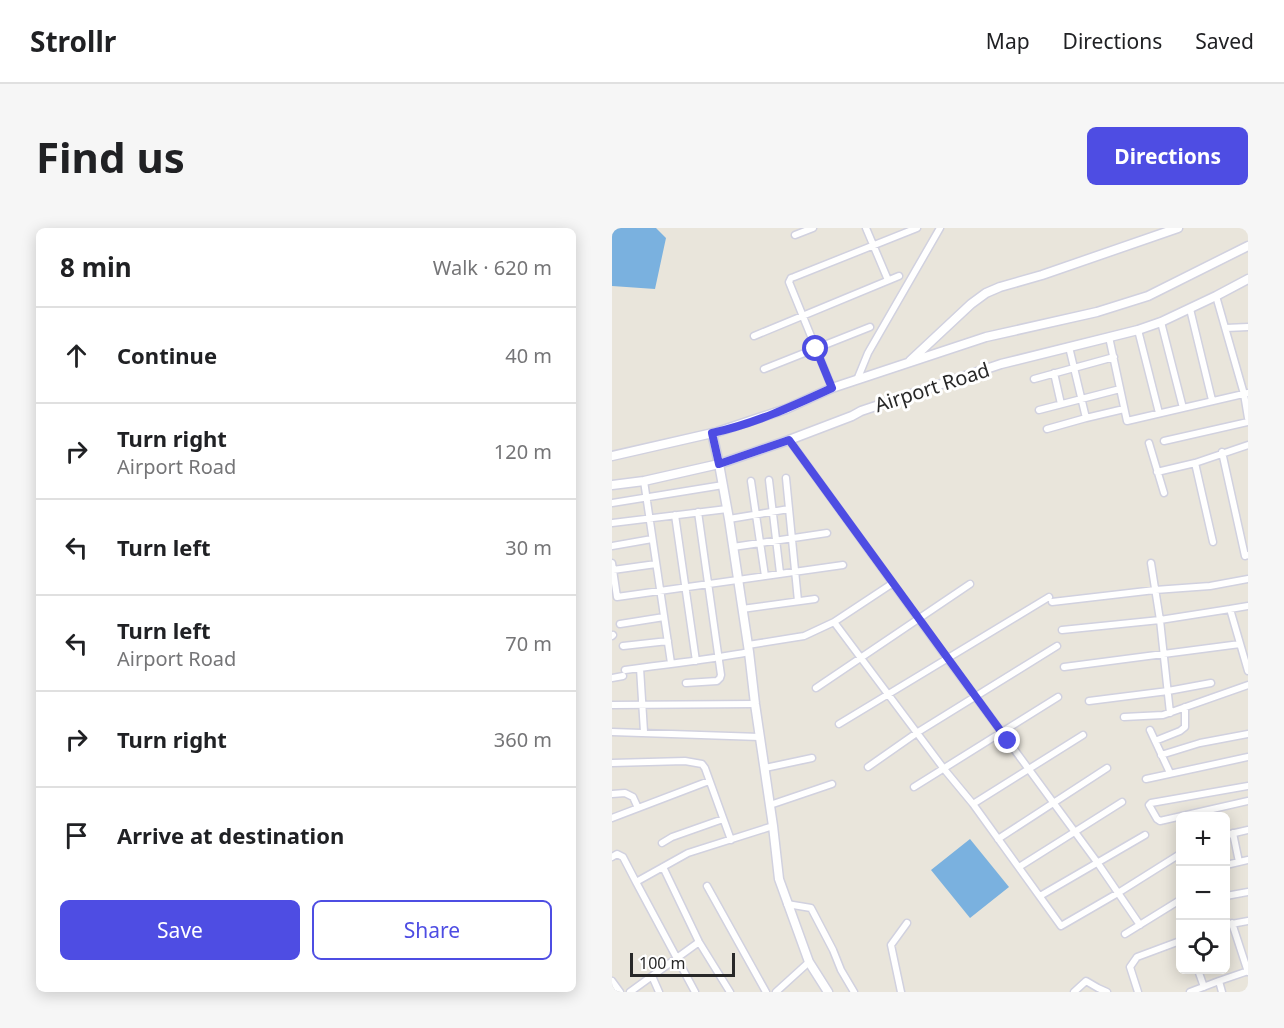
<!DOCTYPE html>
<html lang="en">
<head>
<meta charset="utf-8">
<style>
  :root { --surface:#fff; --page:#f6f6f6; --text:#202124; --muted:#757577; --line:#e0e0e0; --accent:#4e4de3 }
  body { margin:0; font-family:"Noto Sans",sans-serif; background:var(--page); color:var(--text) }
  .controls { position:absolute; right:18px; bottom:18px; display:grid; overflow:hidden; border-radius:9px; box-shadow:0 3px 15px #0003 }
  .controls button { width:54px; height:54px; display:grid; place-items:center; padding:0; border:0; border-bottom:2px solid var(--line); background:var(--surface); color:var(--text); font:30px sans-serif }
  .scale { position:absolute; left:18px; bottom:15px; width:105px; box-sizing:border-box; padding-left:6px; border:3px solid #282828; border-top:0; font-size:16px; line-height:21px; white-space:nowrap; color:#282828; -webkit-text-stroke:4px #fff; paint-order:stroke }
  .stop { position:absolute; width:18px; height:18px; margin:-14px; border:4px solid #4e4de3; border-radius:50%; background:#fff }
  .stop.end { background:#4e4de3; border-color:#fff; box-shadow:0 2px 6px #0008 }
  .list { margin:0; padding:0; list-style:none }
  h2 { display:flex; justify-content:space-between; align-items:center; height:78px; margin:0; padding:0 24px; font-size:26px }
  h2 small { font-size:20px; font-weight:400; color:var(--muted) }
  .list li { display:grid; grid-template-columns:39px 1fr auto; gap:18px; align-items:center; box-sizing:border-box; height:96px; padding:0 24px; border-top:2px solid var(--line) }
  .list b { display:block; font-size:22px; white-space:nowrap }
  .list p { margin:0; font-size:20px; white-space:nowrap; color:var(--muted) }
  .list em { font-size:20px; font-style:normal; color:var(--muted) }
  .actions { display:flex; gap:12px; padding:18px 24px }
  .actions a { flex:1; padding:14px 0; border:2px solid var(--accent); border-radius:9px; text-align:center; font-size:21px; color:var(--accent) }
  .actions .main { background:var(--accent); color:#fff }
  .icon { flex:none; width:33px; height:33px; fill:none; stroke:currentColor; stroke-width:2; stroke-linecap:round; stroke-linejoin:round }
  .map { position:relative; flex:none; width:636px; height:764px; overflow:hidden; border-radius:9px }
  header { display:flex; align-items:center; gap:36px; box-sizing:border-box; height:84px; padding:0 30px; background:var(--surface); border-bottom:2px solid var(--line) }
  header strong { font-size:28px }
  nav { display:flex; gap:33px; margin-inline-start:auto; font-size:21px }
  .intro { display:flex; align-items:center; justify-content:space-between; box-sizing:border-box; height:144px; padding:0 36px }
  h1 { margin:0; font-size:42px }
  .button { padding:15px 27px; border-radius:9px; background:var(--accent); color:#fff; font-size:21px; font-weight:700 }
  main { display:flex; gap:36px; padding:0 36px }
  aside { flex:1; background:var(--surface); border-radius:9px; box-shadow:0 3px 15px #0003 }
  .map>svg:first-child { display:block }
</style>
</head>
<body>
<header>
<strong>Strollr</strong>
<nav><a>Map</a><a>Directions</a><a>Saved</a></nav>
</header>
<div class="intro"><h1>Find us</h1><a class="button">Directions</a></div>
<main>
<aside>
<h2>8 min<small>Walk · 620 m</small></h2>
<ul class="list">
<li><svg class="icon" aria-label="ahead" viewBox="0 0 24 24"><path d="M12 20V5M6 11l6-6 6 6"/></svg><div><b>Continue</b></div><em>40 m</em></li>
<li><svg class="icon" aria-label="right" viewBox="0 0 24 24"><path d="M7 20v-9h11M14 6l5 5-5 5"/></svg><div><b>Turn right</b><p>Airport Road</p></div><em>120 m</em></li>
<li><svg class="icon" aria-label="left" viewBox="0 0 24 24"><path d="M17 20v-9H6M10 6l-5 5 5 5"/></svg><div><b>Turn left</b></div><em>30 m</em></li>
<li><svg class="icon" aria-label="left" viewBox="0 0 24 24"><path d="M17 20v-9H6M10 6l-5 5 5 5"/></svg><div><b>Turn left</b><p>Airport Road</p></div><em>70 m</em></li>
<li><svg class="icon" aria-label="right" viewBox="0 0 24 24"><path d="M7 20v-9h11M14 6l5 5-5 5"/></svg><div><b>Turn right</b></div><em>360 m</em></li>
<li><svg class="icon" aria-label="arrive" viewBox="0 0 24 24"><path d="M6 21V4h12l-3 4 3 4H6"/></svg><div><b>Arrive at destination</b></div></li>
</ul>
<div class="actions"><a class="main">Save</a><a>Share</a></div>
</aside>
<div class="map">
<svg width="636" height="764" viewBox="0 0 636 764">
  <rect width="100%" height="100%" fill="#e9e5db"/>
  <path fill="#7ab1df" d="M 0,0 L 44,0 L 54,10 L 43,61 L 0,58 Z
    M 358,611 L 397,659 L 358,690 L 319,642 Z"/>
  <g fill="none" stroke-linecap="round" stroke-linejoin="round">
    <defs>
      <path id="street" d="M 254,0 L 276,52
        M 183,7 L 201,0
        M 604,68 L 632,166 L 636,190
        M 578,81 L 600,172
        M 549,94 L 571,180
        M 614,100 L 636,99
        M 526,102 L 547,185
        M 142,108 L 287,48
        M 497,109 L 515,193 L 636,165
        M 457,119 L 474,190 L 512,181
        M 152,141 L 258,99
        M 442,145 L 449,176
        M 422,151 L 502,129
        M 245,152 L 256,125 L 328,0
        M 220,160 L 177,54 L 179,50 L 182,49 L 305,0
        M 427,182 L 508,161
        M 435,201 L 474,190
        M 177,212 L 335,430 L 485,634 L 528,697
        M 552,213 L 636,194
        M 537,215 L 552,265
        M 610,224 L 633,328 L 636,327
        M 583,235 L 601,314
        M 545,244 L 583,235 L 636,217
        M 174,250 L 186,373
        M 157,252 L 168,345
        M 32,253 L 59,435
        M 139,253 L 153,348
        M 0,275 L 111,257
        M 63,287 L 84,433
        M 117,291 L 177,281
        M 0,295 L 115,281
        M 0,318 L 40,311
        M 121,319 L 215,305
        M 0,335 L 5,369 L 231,337
        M 1,342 L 44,336
        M 440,374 L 543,362 L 598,358 L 636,351
        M 636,378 L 618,381 L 636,443
        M 130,381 L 203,371
        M 222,394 L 332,541 L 361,576 L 449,698 L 506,665 L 568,626
        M 8,396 L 52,389
        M 450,402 L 548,392 L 539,335
        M 0,408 L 1,407
        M 136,417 L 192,408 L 222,394 L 281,355
        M 11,418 L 56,413
        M 452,439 L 628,416
        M 28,440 L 32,504
        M 13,442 C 55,436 96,432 137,424
        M 0,450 L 11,448
        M 74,455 L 105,453 L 108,450 L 109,447 L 86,284
        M 204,460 L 358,356
        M 477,473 L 556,463 L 599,455
        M 0,477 L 143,476
        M 558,485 L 548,392 L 618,381
        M 512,489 L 551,487 L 636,457
        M 227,496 L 437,369
        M 538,502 L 558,545
        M 0,504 L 148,509
        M 543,513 L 568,503 L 573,499 L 573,479
        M 549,527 L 588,515 L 636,506
        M 0,535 L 73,533 L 90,536 L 93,540 L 119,612
        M 256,539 L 306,504 L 445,418
        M 153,540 L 200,530
        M 534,551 L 636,529
        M 636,558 L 539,575 L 537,577 L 545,591 L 548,593 L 636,573
        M 302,559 L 446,469
        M 0,566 L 13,565 L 21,569 L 26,580
        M 361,576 L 471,507
        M 158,577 L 220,556
        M 0,590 L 97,553
        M 621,605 L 627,634
        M 614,607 L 636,602
        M 386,611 L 495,540
        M 50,615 L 60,609 L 111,591
        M 0,629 L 5,626 L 11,629 L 24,654 L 76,625 L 161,598
        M 614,637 L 636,632
        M 51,639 L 87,714 L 118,764
        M 407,639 L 510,574
        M 24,654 L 83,764
        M 95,658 L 154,764
        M 428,668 L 533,607
        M 614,668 L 636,664
        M 175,676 L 199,680 L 221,722 L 229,742 L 242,764
        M 620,695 L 636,744
        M 614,697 L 636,693
        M 513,706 L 568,672
        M 586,742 L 592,759
        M 40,748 L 47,764
        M 0,753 L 8,764
        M 18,764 L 87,714
        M 164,764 L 197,734
        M 289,764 L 279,717 L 295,695
        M 462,764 L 474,753 L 486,760 L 495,764
        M 526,764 L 518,739 L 525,729 L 568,713
        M 578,764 L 607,753
        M 610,764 L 607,753 L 636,743"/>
      <path id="secondary" d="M 298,133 L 359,76 L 374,65 L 388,59 L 430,47 L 566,0
        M 100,205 L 107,236 L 117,291 L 137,424 L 143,476 L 161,598 L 167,651 L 197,734 L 216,764
        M 0,228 L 105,204 L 174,181 L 220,160 L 374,109 L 485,84 L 536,68 L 636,18
        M 0,257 L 32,253 L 107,236 L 177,212 L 240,188 L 249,183 L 389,136 L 526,102 L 549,94 L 604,68 L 636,51"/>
    </defs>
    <use href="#street" stroke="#d1d1df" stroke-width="9"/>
    <use href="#secondary" stroke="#d1d1df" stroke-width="11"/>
    <use href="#street" stroke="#fff" stroke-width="6"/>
    <use href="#secondary" stroke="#fff" stroke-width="8"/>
  </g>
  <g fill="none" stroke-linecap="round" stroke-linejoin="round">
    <path stroke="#4e4de3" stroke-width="8" d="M 204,121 L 220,160 C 181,178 142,196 100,205 L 107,236 L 177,212 L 396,513"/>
  </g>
  <g text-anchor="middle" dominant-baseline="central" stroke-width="6" stroke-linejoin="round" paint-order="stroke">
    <g font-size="20" fill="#282828" stroke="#fff">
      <text transform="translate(320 159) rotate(-18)">Airport Road</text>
    </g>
  </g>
</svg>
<div class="controls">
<button>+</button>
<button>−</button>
<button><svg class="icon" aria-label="locate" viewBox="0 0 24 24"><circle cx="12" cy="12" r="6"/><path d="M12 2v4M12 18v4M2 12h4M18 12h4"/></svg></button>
</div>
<div class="scale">100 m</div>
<div class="stop" style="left:204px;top:121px"></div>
<div class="stop end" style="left:396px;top:513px"></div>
</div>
</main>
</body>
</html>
